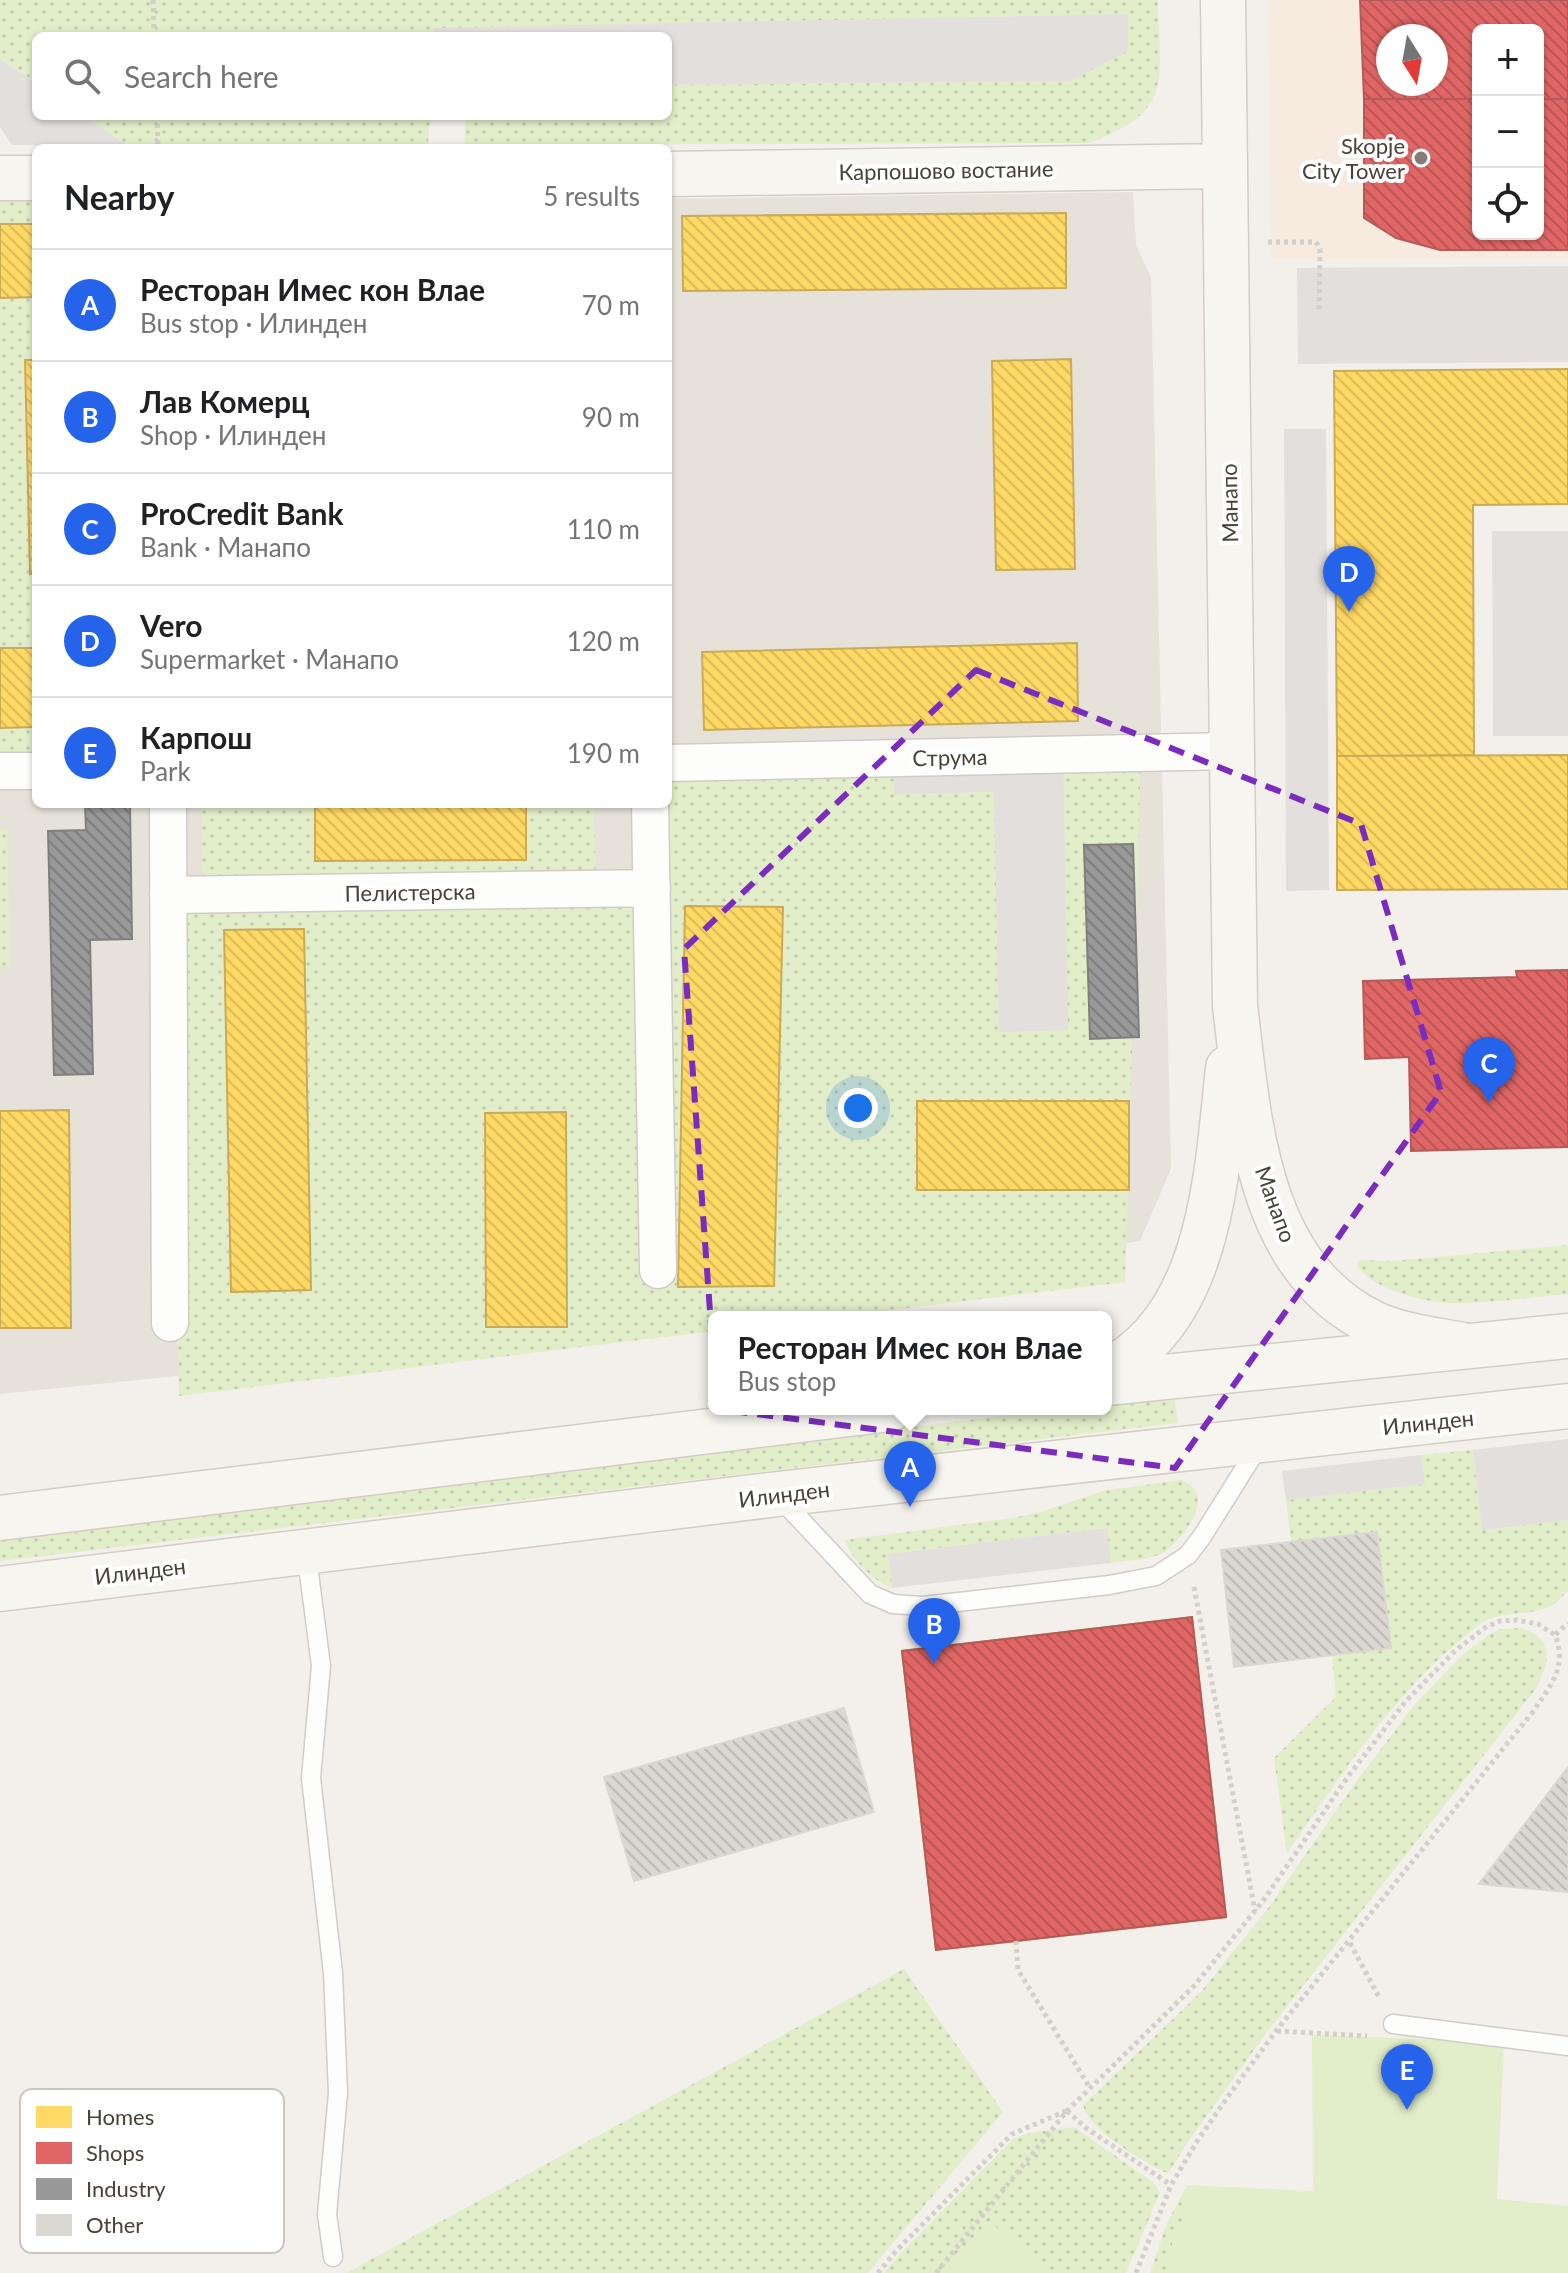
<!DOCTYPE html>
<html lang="en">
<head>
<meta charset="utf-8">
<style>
  :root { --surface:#fff; --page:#f2f2f2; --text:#202124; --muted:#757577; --line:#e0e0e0; --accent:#2563eb }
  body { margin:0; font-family:Lato,sans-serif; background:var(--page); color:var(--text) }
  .controls { position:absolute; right:24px; top:24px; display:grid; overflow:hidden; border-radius:12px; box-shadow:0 2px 6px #0004 }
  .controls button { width:72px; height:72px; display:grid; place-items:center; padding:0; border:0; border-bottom:2px solid var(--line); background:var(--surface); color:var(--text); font:40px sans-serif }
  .compass { position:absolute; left:1376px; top:24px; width:72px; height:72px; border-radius:50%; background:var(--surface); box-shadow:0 2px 6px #0004; rotate:169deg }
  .you { position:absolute; left:858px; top:1108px; width:28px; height:28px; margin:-20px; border:6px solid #fff; border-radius:50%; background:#1a73e8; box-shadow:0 0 0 12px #1a73e833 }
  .badge { display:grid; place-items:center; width:52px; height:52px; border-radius:50%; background:var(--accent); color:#fff; font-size:26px; font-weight:700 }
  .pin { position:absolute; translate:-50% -66px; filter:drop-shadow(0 2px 4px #0008) }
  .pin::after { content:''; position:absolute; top:42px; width:28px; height:24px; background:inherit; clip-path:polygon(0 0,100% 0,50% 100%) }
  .popup { position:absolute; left:708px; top:1311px; width:404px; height:104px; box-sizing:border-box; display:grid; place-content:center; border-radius:12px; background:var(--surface); filter:drop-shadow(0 2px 6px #0005); font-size:26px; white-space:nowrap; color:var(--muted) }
  .popup b { font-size:30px; color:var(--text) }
  .popup::after { content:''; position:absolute; left:50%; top:100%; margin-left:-16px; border:16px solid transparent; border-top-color:var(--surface) }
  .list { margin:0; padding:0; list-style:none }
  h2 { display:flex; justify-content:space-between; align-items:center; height:104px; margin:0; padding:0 32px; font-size:34px }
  h2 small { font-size:26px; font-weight:400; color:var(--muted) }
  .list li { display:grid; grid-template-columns:52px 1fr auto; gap:24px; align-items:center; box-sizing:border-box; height:112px; padding:0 32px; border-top:2px solid var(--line) }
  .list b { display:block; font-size:30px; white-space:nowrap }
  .list p { margin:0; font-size:26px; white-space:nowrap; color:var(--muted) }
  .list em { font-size:26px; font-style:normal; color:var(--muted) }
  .icon { flex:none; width:44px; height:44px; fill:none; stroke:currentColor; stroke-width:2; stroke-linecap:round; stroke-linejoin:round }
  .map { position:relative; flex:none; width:1568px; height:2273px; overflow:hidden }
  .search { position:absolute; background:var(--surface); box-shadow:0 2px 6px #0004; left:32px; top:32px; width:640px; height:88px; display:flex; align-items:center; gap:20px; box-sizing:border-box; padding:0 28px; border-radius:12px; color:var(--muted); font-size:30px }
  .panel { position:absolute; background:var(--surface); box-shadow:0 2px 6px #0004; left:32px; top:144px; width:640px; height:664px; border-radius:12px }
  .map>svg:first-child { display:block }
</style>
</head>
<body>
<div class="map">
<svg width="1568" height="2273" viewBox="0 0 1568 2273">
  <defs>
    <pattern id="grass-dots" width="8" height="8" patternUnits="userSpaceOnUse" patternTransform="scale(2)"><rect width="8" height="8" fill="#e2eeca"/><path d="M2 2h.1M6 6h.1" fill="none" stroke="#c3cdae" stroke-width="1.8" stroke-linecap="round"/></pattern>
    <pattern id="homes-back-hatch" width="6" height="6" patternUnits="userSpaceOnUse" patternTransform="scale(2)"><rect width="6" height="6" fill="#ffd966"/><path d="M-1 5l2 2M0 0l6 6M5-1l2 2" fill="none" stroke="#dcbb59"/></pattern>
    <pattern id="shops-back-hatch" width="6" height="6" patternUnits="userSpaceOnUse" patternTransform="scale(2)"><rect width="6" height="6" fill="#e06666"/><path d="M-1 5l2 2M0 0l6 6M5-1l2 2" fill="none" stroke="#b85655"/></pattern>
    <pattern id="industry-back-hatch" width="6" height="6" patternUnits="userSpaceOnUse" patternTransform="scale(2)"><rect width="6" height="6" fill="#999"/><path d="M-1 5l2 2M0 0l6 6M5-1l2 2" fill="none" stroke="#7f7e7e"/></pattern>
    <pattern id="building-back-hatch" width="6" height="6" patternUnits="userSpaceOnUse" patternTransform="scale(2)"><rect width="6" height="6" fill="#dbd7d3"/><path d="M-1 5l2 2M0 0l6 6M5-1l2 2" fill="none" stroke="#bdbab6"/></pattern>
  </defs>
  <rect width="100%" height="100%" fill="#f3f0ec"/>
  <path fill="#e7e2d9" d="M 1133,192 L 1136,245 L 1151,277 L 1171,1169 L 1140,1241 L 550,1338 L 0,1394 L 0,211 L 36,210 L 36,804 L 668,804 L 668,199 Z"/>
  <path fill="#f6ebde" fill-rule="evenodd" d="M 1268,0 L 1568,0 L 1568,259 L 1271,259 ZM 1478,30 L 1538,30 L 1538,234 L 1478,234 ZM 1388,36 L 1436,36 L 1436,84 L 1388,84 Z"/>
  <path fill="url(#grass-dots)" d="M 0,0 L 1158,0 C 1159,80 1176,111 1089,143 L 464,145 L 466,116 L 668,116 L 668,85 L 1070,81 L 1128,14 L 433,29 L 433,36 L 36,36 L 36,83 L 0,59 Z
    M 84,116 L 430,116 L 428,144 L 127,145 Z
    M 0,178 L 36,178 L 36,771 L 0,771 Z
    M 1141,753 L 1125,1282 L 833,1317 L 714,1317 L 714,1331 L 179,1396 L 168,895 L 652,888 L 668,804 L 668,763 Z
    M 202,804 L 594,804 L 596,877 L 202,883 Z
    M 0,829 L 7,829 L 10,966 L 0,967 Z
    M 1568,1245 L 1568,1294 C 1530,1297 1489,1304 1450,1303 C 1424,1302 1370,1289 1356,1264 L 1359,1260 L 1394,1261 Z
    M 1174,1395 L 1178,1423 L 0,1561 L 0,1538 L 1059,1409 L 1106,1409 L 1106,1403 Z
    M 1473,1450 L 1482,1530 L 1568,1520 L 1568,1591 C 1562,1596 1556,1604 1549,1607 C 1526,1617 1501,1609 1479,1625 C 1400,1685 1342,1772 1287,1854 L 1274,1758 L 1336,1697 L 1332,1656 L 1391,1648 L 1377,1532 L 1291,1542 L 1286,1500 L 1424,1484 L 1421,1455 Z
    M 1181,1480 C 1218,1493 1186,1535 1167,1550 C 1153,1561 1127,1560 1111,1563 L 1106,1528 L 889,1554 L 892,1588 C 872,1581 853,1560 844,1540 L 1012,1518 L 1041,1512 L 1102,1491 Z
    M 1521,1628 C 1556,1640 1550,1663 1535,1690 L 1267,2032 L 1185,2146 L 1170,2171 L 1167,2173 C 1145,2163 1088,2129 1083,2105 L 1200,1993 L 1269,1907 L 1355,1783 L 1415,1704 L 1463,1654 L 1490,1634 L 1500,1629 Z
    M 904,1969 L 1003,2112 L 868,2273 L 346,2273 Z
    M 1074,2127 L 1153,2182 L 1160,2193 L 1126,2273 L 884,2273 L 899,2255 L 1014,2138 L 1029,2133 Z
    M 1187,2185 L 1186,2214 L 1173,2240 L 1168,2273 L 1150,2273 L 1166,2225 Z"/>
  <path fill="#e2eeca" d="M 1312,2035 L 1504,2042 L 1497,2199 L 1568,2206 L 1568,2273 L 1168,2273 L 1173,2240 L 1186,2214 L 1187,2185 L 1313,2191 Z
    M 989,2221 L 1051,2273 L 947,2273 Z"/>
  <path fill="#e2dfdc" d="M 1128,14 L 1128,51 L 1070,81 L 668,85 L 668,36 L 433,36 L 433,28 Z
    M 0,59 L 36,83 L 36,116 L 84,116 L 127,145 L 12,145 L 0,127 Z
    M 1568,266 L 1568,362 L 1298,364 L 1297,268 Z
    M 1284,429 L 1326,429 L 1329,890 L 1286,891 Z
    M 1492,531 L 1568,531 L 1568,736 L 1493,736 Z
    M 1063,755 L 1068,1030 L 999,1032 L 994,792 L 894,794 L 894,758 Z
    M 1568,1439 L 1568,1520 L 1482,1530 L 1473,1450 Z
    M 1421,1455 L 1425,1484 L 1286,1500 L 1282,1471 Z
    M 1107,1528 L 1111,1563 L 892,1588 L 888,1554 Z"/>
  <path fill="url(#homes-back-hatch)" stroke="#c9ab58" stroke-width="2" fill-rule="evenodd" d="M 1066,213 L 1066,288 L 683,291 L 682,216 Z
    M 0,224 L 36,224 L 36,297 L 0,298 Z
    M 1071,359 L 1075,569 L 996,570 L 992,361 Z
    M 25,360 L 36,360 L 36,573 L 30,574 Z
    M 1568,369 L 1568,504 L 1473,505 L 1474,755 L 1337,756 L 1334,371 Z
    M 1077,643 L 1078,721 L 704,730 L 702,652 Z
    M 0,648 L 36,648 L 36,727 L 0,728 Z
    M 1568,755 L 1568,889 L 1337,890 L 1337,756 Z
    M 315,804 L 526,804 L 526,860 L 315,861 Z
    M 685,906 L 783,907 L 774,1286 L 678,1287 Z
    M 304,929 L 311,1290 L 231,1292 L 224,930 Z
    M 917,1101 L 1129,1101 L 1129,1190 L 917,1190 Z
    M 69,1110 L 71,1328 L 0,1328 L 0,1111 Z
    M 566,1112 L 567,1327 L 486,1327 L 485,1113 Z
    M 1192,1617 L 1226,1917 L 936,1950 L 902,1651 ZM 1093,1695 L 1097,1728 L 1131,1724 L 1134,1751 L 1071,1759 L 1075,1789 L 1095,1787 L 1104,1863 L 1030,1871 L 1028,1848 L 996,1852 L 979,1708 Z"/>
  <path fill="url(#shops-back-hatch)" stroke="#b35b58" stroke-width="2" fill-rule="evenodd" d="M 1360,0 L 1568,0 L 1568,99 L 1538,99 L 1538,30 L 1478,30 L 1478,99 L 1364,99 ZM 1388,36 L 1436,36 L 1436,84 L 1388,84 Z
    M 1364,99 L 1478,99 L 1478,234 L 1538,234 L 1538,99 L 1568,99 L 1568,250 L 1440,250 L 1396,238 L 1364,218 Z
    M 1568,970 L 1568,1147 L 1411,1151 L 1409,1057 L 1365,1059 L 1363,981 L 1517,977 L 1516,971 Z
    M 1192,1617 L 1226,1917 L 936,1950 L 902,1651 Z"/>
  <path fill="url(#industry-back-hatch)" stroke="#817f7c" stroke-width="2" d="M 85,804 L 130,804 L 132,939 L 90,940 L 93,1074 L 54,1075 L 48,831 L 86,830 Z
    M 1133,844 L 1139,1037 L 1090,1039 L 1084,845 Z"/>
  <path fill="url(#building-back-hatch)" stroke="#dbd7d2" stroke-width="2" d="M 1377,1532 L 1391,1648 L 1234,1667 L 1221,1550 Z
    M 844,1708 L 874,1812 L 634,1881 L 604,1777 Z
    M 1568,1767 L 1568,1892 L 1479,1884 Z"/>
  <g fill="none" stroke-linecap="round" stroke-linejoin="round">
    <defs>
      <path id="lane" d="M 779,1497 L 870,1594 L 893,1604 L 923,1606 L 1109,1585 L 1156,1576 L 1188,1555 L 1203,1535 L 1260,1444
        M 306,1550 L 321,1666 L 311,1778 L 333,1973 L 338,2093 L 327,2214 L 333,2257
        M 1393,2024 L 1568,2046"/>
      <path id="street" d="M 668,763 L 1232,751
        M 0,771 L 36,771
        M 168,804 L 170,1323
        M 650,804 L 658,1270
        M 168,895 L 652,888"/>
      <path id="secondary" d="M 1223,0 L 1235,1006 C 1249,1119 1256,1267 1373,1323 C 1401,1336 1432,1339 1463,1345
        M 668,174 L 1225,166
        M 0,178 L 36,178
        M 1106,1371 C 1212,1320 1217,1170 1228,1068
        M 1106,1383 L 1568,1336
        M 0,1518 L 890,1409
        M 0,1589 L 778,1494 L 1568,1406"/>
    </defs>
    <use href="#lane" stroke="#d0ccc8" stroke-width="21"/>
    <use href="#street" stroke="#d0ccc8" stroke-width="39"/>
    <use href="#secondary" stroke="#d3cdc3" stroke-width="47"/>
    <path stroke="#d3d0cb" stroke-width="5" stroke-dasharray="4 4" stroke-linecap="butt" d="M 153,0 L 154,36
      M 157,116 L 158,148
      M 1268,242 L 1316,242 L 1320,249 L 1319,311
      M 1194,1587 L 1255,1911
      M 1016,1941 L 1018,1970 L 1090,2088
      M 1350,1943 L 1380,1999
      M 1277,2031 L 1367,2036
      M 1067,2111 L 1086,2128 L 1171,2185
      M 878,2273 L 897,2250 L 1012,2134 L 1066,2111
      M 936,2273 L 1067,2111 L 1194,1986 L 1263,1901 L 1347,1778 L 1406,1701 L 1455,1651 L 1486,1627 L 1500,1621 L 1517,1620 L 1538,1624 L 1555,1635
      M 1136,2273 L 1171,2185 L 1198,2140 L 1229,2095 L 1276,2031 L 1532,1713 C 1550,1686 1568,1668 1555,1635 L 1568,1623"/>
    <use href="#lane" stroke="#fdfdfc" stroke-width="18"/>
    <use href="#street" stroke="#fdfdfc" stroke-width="36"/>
    <use href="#secondary" stroke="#f7f5f0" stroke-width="44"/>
  </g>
  <path fill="none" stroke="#7b2cbf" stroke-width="6" stroke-dasharray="16 10" stroke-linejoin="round" d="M 976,670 L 1361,824 L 1441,1092 L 1175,1468 L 717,1409 L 684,949 Z"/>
  <circle fill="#857e76" stroke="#fff" stroke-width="3" cx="1421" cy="158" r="8"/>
  <g text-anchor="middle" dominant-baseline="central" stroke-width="8" stroke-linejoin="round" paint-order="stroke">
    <g font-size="22" fill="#4a4137" stroke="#fff" text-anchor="end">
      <text x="1405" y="145">Skopje<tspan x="1405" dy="25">City Tower</tspan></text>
    </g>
    <g font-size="22" fill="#4a4137" stroke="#fff">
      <text transform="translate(946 170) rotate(-1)">Карпошово востание</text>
      <text transform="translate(1229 503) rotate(-91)">Манапо</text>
      <text transform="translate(950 757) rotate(-1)">Струма</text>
      <text transform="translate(410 892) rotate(-1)">Пелистерска</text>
      <text transform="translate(1276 1204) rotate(70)">Манапо</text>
      <text transform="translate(1428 1422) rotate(-6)">Илинден</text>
      <text transform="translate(784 1494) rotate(-7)">Илинден</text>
      <text transform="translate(140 1571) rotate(-7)">Илинден</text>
    </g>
  </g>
  <rect x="20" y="2089" width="264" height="164" rx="12" fill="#fff" stroke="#c9c6c3" stroke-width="2"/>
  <rect x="36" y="2106" width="36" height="22" fill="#ffd966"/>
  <rect x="36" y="2142" width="36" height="22" fill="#e06666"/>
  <rect x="36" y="2178" width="36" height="22" fill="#999"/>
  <rect x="36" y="2214" width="36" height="22" fill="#dbd7d3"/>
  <g font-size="22" fill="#4a4137">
    <text x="86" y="2125">Homes</text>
    <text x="86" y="2161">Shops</text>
    <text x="86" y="2197">Industry</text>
    <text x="86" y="2233">Other</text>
  </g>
</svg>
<div class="controls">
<button>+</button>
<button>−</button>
<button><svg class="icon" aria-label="locate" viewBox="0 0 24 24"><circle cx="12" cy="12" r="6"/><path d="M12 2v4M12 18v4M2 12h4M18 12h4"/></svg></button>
</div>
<svg class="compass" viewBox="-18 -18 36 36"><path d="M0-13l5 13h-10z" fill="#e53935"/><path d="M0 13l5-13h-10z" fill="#757577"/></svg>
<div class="you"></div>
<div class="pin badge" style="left:910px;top:1507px">A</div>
<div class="popup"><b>Ресторан Имес кон Влае</b>Bus stop</div>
<div class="pin badge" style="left:934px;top:1664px">B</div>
<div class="pin badge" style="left:1489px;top:1103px">C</div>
<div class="pin badge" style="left:1349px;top:612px">D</div>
<div class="pin badge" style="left:1407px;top:2110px">E</div>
<div class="search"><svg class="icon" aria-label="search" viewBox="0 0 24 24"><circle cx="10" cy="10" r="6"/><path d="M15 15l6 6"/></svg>Search here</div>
<section class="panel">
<h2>Nearby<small>5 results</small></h2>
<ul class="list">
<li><span class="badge">A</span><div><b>Ресторан Имес кон Влае</b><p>Bus stop · Илинден</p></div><em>70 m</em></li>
<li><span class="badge">B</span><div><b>Лав Комерц</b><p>Shop · Илинден</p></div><em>90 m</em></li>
<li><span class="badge">C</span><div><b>ProCredit Bank</b><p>Bank · Манапо</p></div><em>110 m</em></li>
<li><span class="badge">D</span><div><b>Vero</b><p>Supermarket · Манапо</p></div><em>120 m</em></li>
<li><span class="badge">E</span><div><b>Карпош</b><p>Park</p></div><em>190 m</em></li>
</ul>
</section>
</div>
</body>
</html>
